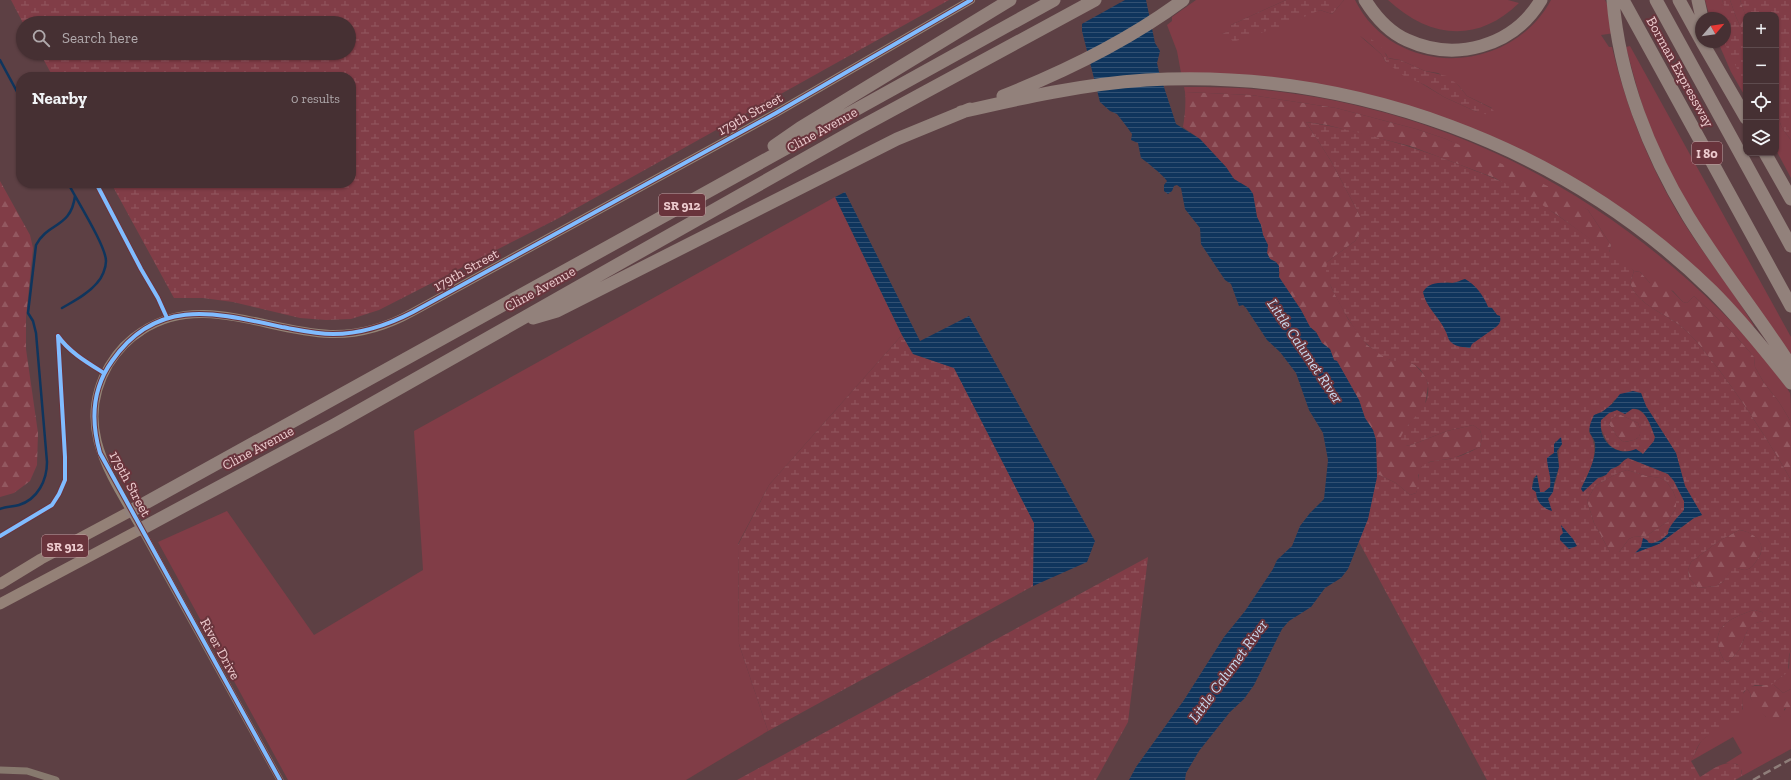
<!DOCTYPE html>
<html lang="en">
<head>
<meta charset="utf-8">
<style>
  :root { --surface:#463033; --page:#4d383b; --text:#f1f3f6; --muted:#b0a9ac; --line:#5e4b4e }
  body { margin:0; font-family:"Zilla Slab",serif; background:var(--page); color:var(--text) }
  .controls { position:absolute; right:12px; top:12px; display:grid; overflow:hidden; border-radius:8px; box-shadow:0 1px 3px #0004 }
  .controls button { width:36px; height:36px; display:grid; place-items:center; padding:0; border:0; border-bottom:1px solid var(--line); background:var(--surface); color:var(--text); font:20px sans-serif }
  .compass { position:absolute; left:1695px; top:12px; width:36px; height:36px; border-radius:50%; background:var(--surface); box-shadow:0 1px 3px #0004; rotate:61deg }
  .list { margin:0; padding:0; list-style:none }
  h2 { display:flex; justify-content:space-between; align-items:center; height:52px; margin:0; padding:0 16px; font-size:17px }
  h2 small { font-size:13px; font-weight:400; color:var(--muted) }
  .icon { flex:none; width:22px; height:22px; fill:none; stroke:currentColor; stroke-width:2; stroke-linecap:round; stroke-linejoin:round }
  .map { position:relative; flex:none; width:1791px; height:780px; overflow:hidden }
  .search { position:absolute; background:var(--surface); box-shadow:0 1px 3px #0004; left:16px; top:16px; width:340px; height:44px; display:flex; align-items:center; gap:10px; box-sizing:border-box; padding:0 14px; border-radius:22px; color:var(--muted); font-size:15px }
  .panel { position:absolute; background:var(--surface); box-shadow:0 1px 3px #0004; left:16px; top:72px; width:340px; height:116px; border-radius:16px }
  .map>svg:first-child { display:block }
</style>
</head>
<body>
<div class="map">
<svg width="1791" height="780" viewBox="0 0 1791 780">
  <defs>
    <pattern id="forest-firs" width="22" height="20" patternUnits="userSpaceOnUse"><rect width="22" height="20" fill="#813d47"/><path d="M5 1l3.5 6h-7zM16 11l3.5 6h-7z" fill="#935860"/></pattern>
    <pattern id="wetland-marsh" width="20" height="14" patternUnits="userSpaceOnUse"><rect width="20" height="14" fill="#813d47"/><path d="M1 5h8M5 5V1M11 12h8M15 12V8" fill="none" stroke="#935860"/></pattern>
    <pattern id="water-rules" width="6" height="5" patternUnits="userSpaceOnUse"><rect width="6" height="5" fill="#0f355d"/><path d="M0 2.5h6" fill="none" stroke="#325173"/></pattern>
  </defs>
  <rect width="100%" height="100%" fill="#5d4044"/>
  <path fill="#813d47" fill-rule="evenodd" d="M 1196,0 L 1286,0 L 1231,25 L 1230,31 L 1222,34 L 1308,14 L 1320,10 L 1332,14 L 1344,0 L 1355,0 C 1394,79 1510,76 1551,0 L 1605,0 L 1622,32 L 1601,35 L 1609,47 L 1612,47 C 1627,110 1650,168 1684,223 C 1706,258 1733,290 1754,326 L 1752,327 L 1645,228 L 1428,113 L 1181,73 L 1177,51 L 1167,25 L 1172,21 L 1172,17 ZM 1360,36 L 1386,54 L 1388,58 L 1400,60 L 1425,71 L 1438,73 L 1458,85 L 1467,96 L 1492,108 L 1477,112 L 1444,97 L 1386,62 L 1381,54 Z
    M 1388,0 L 1508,0 L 1519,3 C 1477,44 1429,38 1388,0 Z
    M 1705,0 L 1722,0 L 1729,16 L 1731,30 L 1725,30 L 1725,18 L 1710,18 Z
    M 1718,42 L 1725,42 L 1744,80 L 1746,81 L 1746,98 L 1731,72 Z
    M 1630,46 L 1791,337 L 1791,355 C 1745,288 1691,223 1658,148 C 1644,115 1635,81 1626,47 Z
    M 1184,87 C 1211,87 1238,87 1265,90 C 1442,109 1595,187 1721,311 C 1741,331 1760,353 1777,375 C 1781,381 1787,387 1790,393 C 1791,400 1791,414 1791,422 L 1779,402 L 1764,383 L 1755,367 L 1754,357 L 1734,334 L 1694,296 L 1687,303 L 1683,302 L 1673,291 L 1651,284 L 1640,272 L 1634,271 L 1609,253 L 1611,245 L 1588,210 L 1446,139 L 1416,129 L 1336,108 L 1251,95 L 1185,92 Z
    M 1776,111 L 1782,128 L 1791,140 L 1791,178 L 1776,150 Z
    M 835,197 L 902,335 L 769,485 L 738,544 L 739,644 L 768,731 L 686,780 L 288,780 L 158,542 L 227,511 L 314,635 L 423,570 L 414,431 Z
    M 1791,650 L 1791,689 L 1783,693 L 1774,685 L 1774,682 C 1780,678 1787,674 1789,667 C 1790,661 1788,656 1791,650 Z
    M 1747,688 L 1750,693 L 1751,699 L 1766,717 L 1780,717 L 1786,708 L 1791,708 L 1791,749 L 1742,776 L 1742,771 L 1737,764 L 1726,763 L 1742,753 L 1733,737 L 1691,761 C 1695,754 1697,747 1702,740 L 1743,709 L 1742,695 Z"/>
  <path fill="url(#forest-firs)" d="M 1730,0 L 1740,0 L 1746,17 L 1746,38 L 1736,17 Z
    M 1185,92 L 1251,95 L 1336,108 L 1416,129 L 1446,139 L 1520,172 L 1557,191 L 1588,210 L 1611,245 L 1609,253 L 1556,214 L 1495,178 L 1410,146 L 1327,125 L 1306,122 L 1331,161 L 1360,216 L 1360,233 L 1355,241 L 1327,262 L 1331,287 L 1348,319 L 1367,345 L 1390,360 L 1407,361 L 1415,365 L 1426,377 L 1428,386 L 1425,405 L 1421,412 L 1408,425 L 1406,446 L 1414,444 L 1447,431 L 1473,425 L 1480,430 L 1482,438 L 1480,447 L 1454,458 L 1429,462 L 1418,475 L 1419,485 L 1416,493 L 1410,495 L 1396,483 L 1377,474 L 1376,440 L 1373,430 L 1365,418 L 1359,400 L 1337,361 L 1334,360 L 1330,349 L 1322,343 L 1316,332 L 1310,327 L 1301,310 L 1279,277 L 1280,273 L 1276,262 L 1270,259 L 1267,253 L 1268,245 L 1263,235 L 1261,225 L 1257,217 L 1253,194 L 1249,188 L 1234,179 L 1226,167 L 1200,139 L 1183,127 C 1185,116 1186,103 1185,92 Z
    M 0,181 L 30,235 L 33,248 L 26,317 L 26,349 L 38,433 L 37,465 L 30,481 L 14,493 L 0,497 Z
    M 1634,271 L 1640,272 L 1650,283 L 1656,279 L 1662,281 L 1683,302 L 1687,303 L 1694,296 L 1734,334 L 1754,357 L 1755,367 L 1764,383 L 1779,402 L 1791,422 L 1791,480 C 1769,441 1744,403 1717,367 C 1706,354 1696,339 1683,328 C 1666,313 1638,306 1630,283 Z
    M 1619,414 L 1638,423 L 1641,431 L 1639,437 L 1634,440 L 1624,442 C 1613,435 1616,431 1609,425 L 1611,419 Z
    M 1627,470 L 1647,476 L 1660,478 L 1666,481 L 1673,491 L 1676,499 L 1676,508 L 1667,522 L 1646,536 L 1633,537 L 1629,539 L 1619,552 L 1610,552 L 1594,523 L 1587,501 L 1595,486 L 1618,473 Z
    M 1739,530 C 1755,532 1769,544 1757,560 C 1755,563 1752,568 1748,569 C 1743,572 1738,567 1733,568 L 1723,582 L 1716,586 L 1698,588 L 1689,578 L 1688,570 L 1691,562 L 1719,541 Z
    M 1754,610 L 1762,612 L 1765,617 L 1763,621 C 1746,624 1747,634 1741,646 C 1738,653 1733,657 1728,662 L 1724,660 C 1707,629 1727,619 1754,610 Z
    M 1774,682 L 1774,685 L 1783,693 L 1791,689 L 1791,708 L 1786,708 L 1784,709 L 1785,715 L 1779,717 L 1766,717 L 1755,707 L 1751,699 L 1750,693 L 1747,688 C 1757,684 1768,687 1774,682 Z"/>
  <path fill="url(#wetland-marsh)" fill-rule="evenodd" d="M 11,0 L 949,0 L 557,219 L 379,310 L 351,319 L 326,320 L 300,318 L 233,302 L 203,298 L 174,298 L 111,183 L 351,183 L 351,77 L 53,77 L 40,53 L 349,53 L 349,23 L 23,23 Z
    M 1286,0 L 1344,0 L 1332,14 L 1320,10 L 1288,24 L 1233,42 L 1231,39 L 1223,38 L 1222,34 L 1229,31 L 1231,25 Z
    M 1722,0 L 1730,0 L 1736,17 L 1746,38 L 1746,81 L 1741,77 L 1725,44 L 1725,30 L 1730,30 L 1731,25 Z
    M 1740,0 L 1791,0 L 1791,140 L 1782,128 L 1776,111 L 1776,15 L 1746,15 L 1746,17 Z
    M 1360,35 L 1369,38 L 1379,44 L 1388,58 L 1391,59 L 1400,60 L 1425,71 L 1447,76 L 1458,85 L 1467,96 L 1491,108 L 1494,111 L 1493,116 L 1477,112 L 1444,97 L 1425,85 L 1404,76 L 1386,62 L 1381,54 Z
    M 1306,122 C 1358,130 1409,145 1458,164 C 1478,172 1498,179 1517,189 C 1555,211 1590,240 1627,264 L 1634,271 L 1630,283 C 1638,306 1666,313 1683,328 C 1696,339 1706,354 1717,367 C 1744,403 1769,441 1791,480 L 1791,650 L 1789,655 L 1788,672 L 1771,685 L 1755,685 L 1744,691 C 1741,699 1745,709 1740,716 C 1731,729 1711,730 1701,742 C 1696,747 1695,755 1691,761 L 1700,777 C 1712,770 1728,756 1741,767 L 1742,776 L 1735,780 L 1487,780 L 1358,540 L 1368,519 L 1377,474 L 1396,483 L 1410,495 L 1416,493 C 1419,484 1417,475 1421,468 C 1427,459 1444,461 1453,458 C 1463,456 1471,451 1480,447 L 1482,438 L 1480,430 L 1473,425 L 1447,431 L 1414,444 L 1406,446 L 1400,440 C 1407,417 1431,412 1428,385 C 1427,378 1421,369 1415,365 C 1406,359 1396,363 1388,359 C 1382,356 1374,350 1368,345 C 1356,335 1328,287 1326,271 C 1326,269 1327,265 1327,262 L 1355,241 L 1360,233 L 1360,216 L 1331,161 ZM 1465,279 L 1476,288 L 1488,307 L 1492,308 L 1497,315 L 1500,316 L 1496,327 L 1471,344 L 1470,348 L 1449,339 C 1444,321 1427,310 1423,292 L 1447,282 L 1453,283 ZM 1641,393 L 1646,406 L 1676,453 L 1685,486 L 1702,515 L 1694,518 L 1659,544 L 1637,549 L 1661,540 L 1668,534 L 1668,530 L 1684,510 L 1684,501 L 1674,481 L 1668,474 L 1628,458 L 1624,460 L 1619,466 L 1611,468 L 1603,477 L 1598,478 L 1581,488 C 1590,471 1601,451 1589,432 L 1594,415 C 1602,412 1610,408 1614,400 ZM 1555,441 L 1562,444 C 1557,452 1559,456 1559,465 C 1558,475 1554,491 1548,499 L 1550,503 L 1537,500 L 1536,492 L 1532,489 L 1533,478 L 1537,475 L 1540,492 L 1544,492 L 1550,487 C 1552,474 1547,469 1550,455 L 1554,453 ZM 1627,470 L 1647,476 L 1660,478 L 1666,481 L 1673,491 L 1676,499 L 1676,508 L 1667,522 L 1646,536 L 1633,537 L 1629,539 L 1619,552 L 1610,552 L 1594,523 L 1587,501 L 1595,486 L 1618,473 ZM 1739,530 C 1755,532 1769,545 1757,560 C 1755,563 1752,568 1748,569 C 1743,572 1738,567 1733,567 L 1723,582 L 1716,586 L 1698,588 L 1689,578 L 1688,570 L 1691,562 L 1719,541 ZM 1754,610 L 1762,612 L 1764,617 L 1763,621 C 1745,624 1748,633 1741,646 C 1738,653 1733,657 1728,662 L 1724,660 C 1707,629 1727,619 1754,610 Z
    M 902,335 L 913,354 L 954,368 L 1034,523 L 1033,586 L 768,731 L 739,644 L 738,545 L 769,485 Z
    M 1632,409 C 1646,408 1651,427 1655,437 L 1654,441 L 1643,454 L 1640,451 C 1622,451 1612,454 1604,435 C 1601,429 1600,427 1601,420 L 1609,413 L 1617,410 L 1625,414 ZM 1619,414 L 1638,423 C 1644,438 1637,440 1624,442 C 1613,435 1616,431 1609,425 L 1611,419 Z
    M 1148,557 L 1128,722 L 1096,780 L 737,780 Z"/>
  <path fill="url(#water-rules)" fill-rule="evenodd" d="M 1075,0 L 1146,0 L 1155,43 L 1160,51 L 1157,63 L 1159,72 L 1176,124 L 1200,139 L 1226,167 L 1234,179 L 1249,188 L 1253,194 L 1257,217 L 1261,225 L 1263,235 L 1268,245 L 1267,253 L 1270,259 L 1276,262 L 1279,266 L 1279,277 L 1301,310 L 1310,327 L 1316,332 L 1322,343 L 1330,349 L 1334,360 L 1337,361 L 1359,400 L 1365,418 L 1373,430 L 1376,440 L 1377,477 L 1368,519 L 1348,569 L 1341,578 L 1325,588 L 1311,607 L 1289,621 L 1282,629 L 1254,685 L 1244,699 L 1230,712 L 1199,751 L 1186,773 L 1185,780 L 1129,780 L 1136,767 L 1184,700 L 1224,637 L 1245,611 L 1273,569 L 1277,560 L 1292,546 L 1300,526 L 1310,513 L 1324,499 L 1328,460 L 1323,433 L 1309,410 L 1296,373 L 1280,352 L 1267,340 L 1246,308 L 1243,305 L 1239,306 L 1231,284 L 1225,280 L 1201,244 L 1200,228 L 1185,209 L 1181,188 L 1177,185 L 1174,186 L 1172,191 L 1168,194 L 1164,191 L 1164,185 L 1167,181 C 1164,176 1147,162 1141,158 L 1138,143 L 1131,140 L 1132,134 L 1127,127 L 1117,114 L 1110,111 L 1100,102 L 1082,31 L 1082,20 Z
    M 845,192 L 920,341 L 969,316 L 1095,541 L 1087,562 L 1033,586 L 1034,523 L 954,368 L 913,354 L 902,335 L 835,197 Z
    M 1465,279 C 1475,284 1484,296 1488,307 L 1492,308 L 1497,315 L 1500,316 C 1501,321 1500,324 1496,327 L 1472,344 L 1470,348 C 1464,347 1456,347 1452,343 C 1448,340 1448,336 1446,332 C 1440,317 1426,308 1423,292 C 1429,281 1443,283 1452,283 C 1456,283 1461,280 1465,279 Z
    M 1633,391 L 1641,393 L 1646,406 L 1676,453 L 1685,486 L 1702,515 L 1694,518 L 1659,544 L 1635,553 L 1641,547 L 1643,538 L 1647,540 L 1649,543 C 1657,544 1662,539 1668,534 C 1668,526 1679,516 1684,510 L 1684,501 L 1674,481 L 1668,474 L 1628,458 C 1621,461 1620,467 1611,469 L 1606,475 L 1598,478 L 1583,492 L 1581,489 C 1587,476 1597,458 1595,444 C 1595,440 1592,437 1590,433 C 1588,427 1592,420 1594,415 L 1602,412 L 1612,404 L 1620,394 ZM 1632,409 C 1646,407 1651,427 1655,437 L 1654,441 L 1643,454 L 1636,449 C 1617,458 1598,441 1601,420 L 1609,413 L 1617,410 L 1625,414 Z
    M 1561,437 L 1562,444 L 1557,451 L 1559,467 L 1554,484 L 1553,492 L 1548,499 L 1552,511 C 1542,508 1537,502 1536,492 L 1532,489 C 1533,483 1533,479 1537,475 L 1540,492 L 1544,492 L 1550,487 C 1552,477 1547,468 1547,458 L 1554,453 L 1554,444 Z
    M 1561,525 L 1573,539 L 1577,546 L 1569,549 L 1560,540 L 1560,536 L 1563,533 Z"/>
  <path fill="#5d4044" d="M 1073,0 L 1125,0 L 1080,25 L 1080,21 Z"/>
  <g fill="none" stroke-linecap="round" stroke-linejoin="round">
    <path stroke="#0f355d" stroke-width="2.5" d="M 0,60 L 21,99
      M 62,308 C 74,301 88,294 97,283 C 102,278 106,268 106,261 C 106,246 76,199 68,183
      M 0,509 C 6,506 13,507 19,505 C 38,499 47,480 47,462 L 36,333 L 33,321 L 28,313 L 36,245 C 48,222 71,228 75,196"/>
    <path stroke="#87796e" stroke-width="7" d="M 141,529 L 280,780
      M 0,770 L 27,771 L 56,780"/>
    <path stroke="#938476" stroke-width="8" d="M 141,529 C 111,476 73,427 109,365 C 117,352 129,339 142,331 C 201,292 267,332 330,334 C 359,335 388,326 413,312 L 776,113 L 971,0"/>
    <path stroke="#948177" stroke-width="11" d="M 0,584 L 41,559 L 131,511
      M 0,604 L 141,529"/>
    <path stroke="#92817b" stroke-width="13" d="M 1365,0 C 1375,16 1389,32 1407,40 C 1455,62 1513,47 1541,0
      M 1613,0 C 1619,76 1649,152 1688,216 C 1720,268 1758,315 1791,366
      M 1623,0 L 1791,306
      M 1656,0 L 1791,246
      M 1679,0 L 1701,40
      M 1698,0 L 1702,18
      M 1702,42 L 1746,118
      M 1003,96 C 1066,71 1128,41 1183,0
      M 961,112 C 1022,98 1083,84 1146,80 C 1353,68 1563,145 1712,291 C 1741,320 1766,351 1791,383
      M 774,146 L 800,128 L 1010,0
      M 1765,153 L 1791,199
      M 533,318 L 557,311 L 897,139 L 970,109
      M 131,511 L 1054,0
      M 141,529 L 336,424 L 857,129 L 1095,0"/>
    <path stroke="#8f7e7a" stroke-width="2.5" stroke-dasharray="8 4" stroke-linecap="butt" d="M 1753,780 L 1791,759"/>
    <defs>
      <path id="cycleway" d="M 96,183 L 141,269 L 158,298 L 167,318
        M 58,336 C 69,352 88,363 104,373
        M 0,536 L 52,505 L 59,494 L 65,480 L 65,457 L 58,336
        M 280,780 L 100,453 C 91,422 92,389 112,361 C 157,296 217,313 282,327 C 299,330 315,334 333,334 C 361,334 388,325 413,312 L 776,113 L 971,0"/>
    </defs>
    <use href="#cycleway" stroke="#69343c" stroke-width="6"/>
    <use href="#cycleway" stroke="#80bcff" stroke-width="4"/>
  </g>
  <g text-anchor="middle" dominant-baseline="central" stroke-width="4" stroke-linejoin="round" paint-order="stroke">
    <g fill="#69343c" stroke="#c69fa4" stroke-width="1">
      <rect x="1692" y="142" width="30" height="22" rx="3"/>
      <rect x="659" y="194" width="46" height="22" rx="3"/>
      <rect x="42" y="535" width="46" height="22" rx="3"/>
    </g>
    <g font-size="13" font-weight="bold" fill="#eecdd0">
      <text x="1707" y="153">I 80</text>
      <text x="682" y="205">SR 912</text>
      <text x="65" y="546">SR 912</text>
    </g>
    <g font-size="14" fill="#eecdd0" stroke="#69343c">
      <text transform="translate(1680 72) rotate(61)">Borman Expressway</text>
      <text transform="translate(750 114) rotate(-29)">179th Street</text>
      <text transform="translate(822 130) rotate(-29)">Cline Avenue</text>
      <text transform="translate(466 270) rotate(-29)">179th Street</text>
      <text transform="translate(540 289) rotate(-29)">Cline Avenue</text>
      <text transform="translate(258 448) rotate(-28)">Cline Avenue</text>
      <text transform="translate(130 484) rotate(62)">179th Street</text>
      <text transform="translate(220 649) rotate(61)">River Drive</text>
    </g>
    <g font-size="15" font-style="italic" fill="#caddf2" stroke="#69343c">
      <text transform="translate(1305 351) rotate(56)">Little Calumet River</text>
      <text transform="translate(1228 671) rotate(-54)">Little Calumet River</text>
    </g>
  </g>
</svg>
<div class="controls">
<button>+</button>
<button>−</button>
<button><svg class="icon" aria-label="locate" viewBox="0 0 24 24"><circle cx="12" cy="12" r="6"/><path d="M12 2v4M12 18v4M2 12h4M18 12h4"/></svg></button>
<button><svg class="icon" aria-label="layers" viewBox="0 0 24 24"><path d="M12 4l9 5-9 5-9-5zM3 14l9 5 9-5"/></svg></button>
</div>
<svg class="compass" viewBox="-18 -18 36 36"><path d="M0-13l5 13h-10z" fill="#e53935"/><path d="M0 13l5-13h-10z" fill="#b0a9ac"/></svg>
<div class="search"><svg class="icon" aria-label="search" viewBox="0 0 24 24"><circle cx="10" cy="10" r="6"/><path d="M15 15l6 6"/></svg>Search here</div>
<section class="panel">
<h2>Nearby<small>0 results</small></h2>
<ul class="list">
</ul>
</section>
</div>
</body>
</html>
